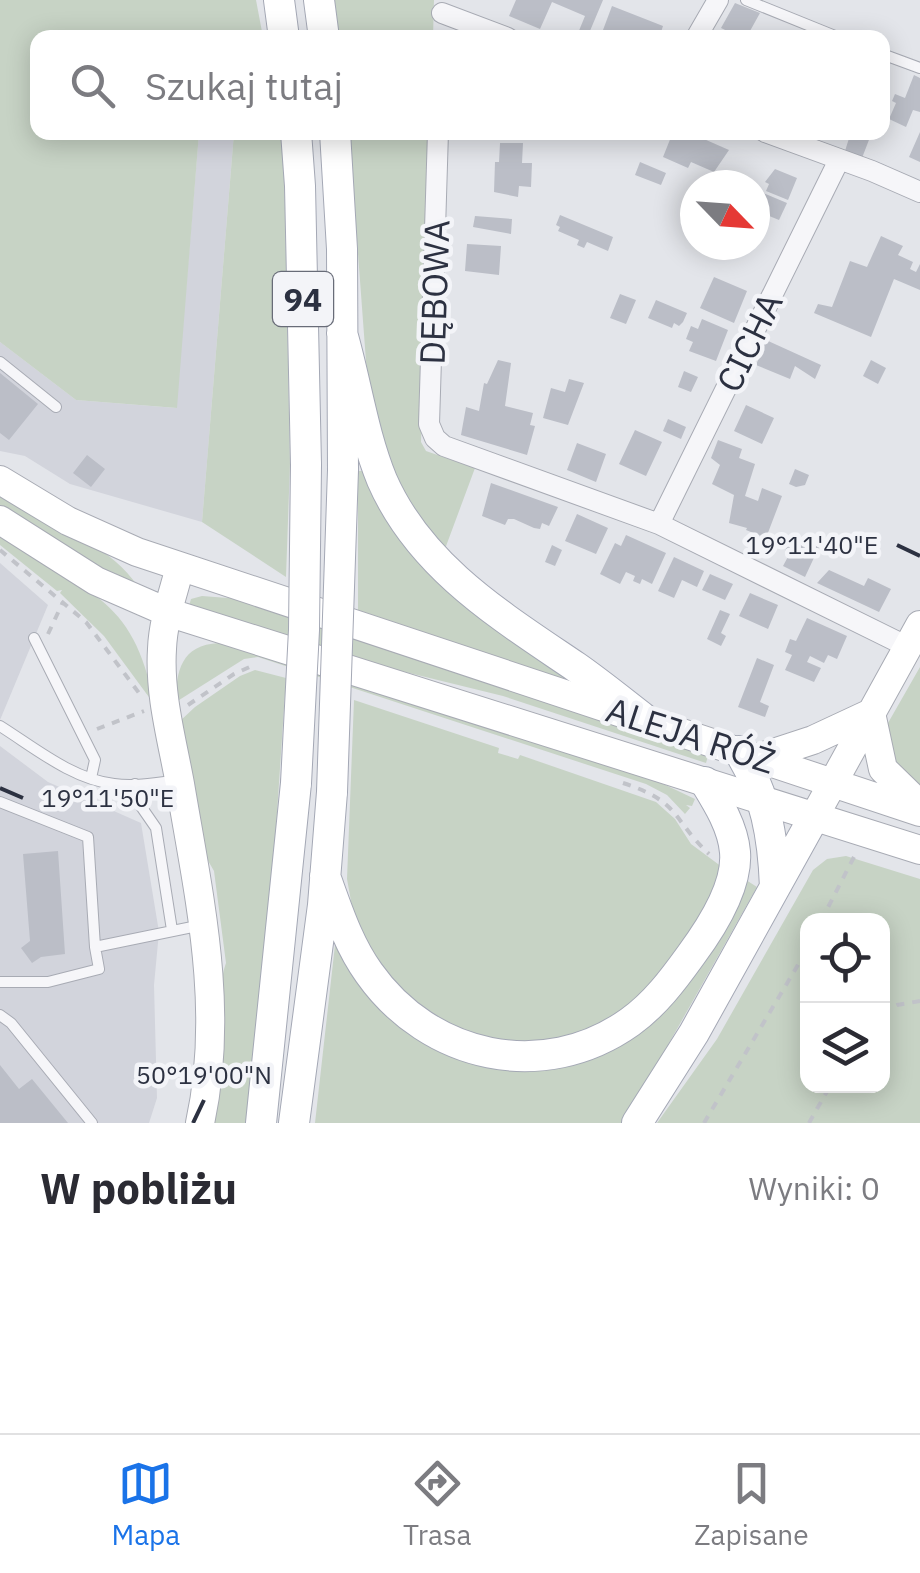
<!DOCTYPE html>
<html lang="pl">
<head>
<meta charset="utf-8">
<style>
  :root { --surface:#fff; --page:#f2f2f3; --text:#2b2b33; --muted:#7c7c81; --line:#e1e1e2; --accent:#1a73e8 }
  body { margin:0; font-family:"IBM Plex Sans",sans-serif; background:var(--page); color:var(--text) }
  .controls { position:absolute; right:30px; bottom:30px; display:grid; overflow:hidden; border-radius:20px; box-shadow:0 5px 25px #0003 }
  .controls button { width:90px; height:90px; display:grid; place-items:center; padding:0; border:0; border-bottom:2px solid var(--line); background:var(--surface); color:var(--text); font:50px sans-serif }
  .compass { position:absolute; left:680px; top:170px; width:90px; height:90px; border-radius:50%; background:var(--surface); box-shadow:0 5px 25px #0003; rotate:115deg }
  .list { margin:0; padding:0; list-style:none }
  h2 { display:flex; justify-content:space-between; align-items:center; height:130px; margin:0; padding:0 40px; font-size:42px }
  h2 small { font-size:32px; font-weight:400; color:var(--muted) }
  .icon { flex:none; width:55px; height:55px; fill:none; stroke:currentColor; stroke-width:2; stroke-linecap:round; stroke-linejoin:round }
  .map { position:relative; flex:none; width:920px; height:1123px; overflow:hidden }
  .search { position:absolute; background:var(--surface); box-shadow:0 5px 25px #0003; left:30px; right:30px; top:30px; height:110px; display:flex; align-items:center; gap:25px; box-sizing:border-box; padding:0 35px; border-radius:20px; color:var(--muted); font-size:38px }
  .sheet { height:310px; background:var(--surface) }
  nav { display:flex; justify-content:space-around; align-items:center; box-sizing:border-box; height:140px; border-top:2px solid var(--line); background:var(--surface); font-size:28px; color:var(--muted) }
  nav a { display:grid; justify-items:center; gap:5px }
  nav .on { color:var(--accent) }
  .map>svg:first-child { display:block }
</style>
</head>
<body>
<div class="map">
<svg width="920" height="1123" viewBox="0 0 920 1123">
  <rect width="100%" height="100%" fill="#e3e5ea"/>
  <path fill="#d2d4dc" d="M 199,133 L 234,133 L 202,522 L 70,484 L 25,456 L 0,451 L 0,342 L 76,400 L 176,408 Z
    M 0,563 L 48,605 L 0,720 Z
    M 0,746 L 48,782 L 141,823 L 159,932 L 154,985 L 157,1098 L 149,1123 L 0,1123 Z"/>
  <path fill="#c7d3c5" fill-rule="evenodd" d="M 0,0 L 256,0 L 263,37 L 38,38 L 38,132 L 199,133 L 177,408 L 76,400 L 0,342 Z
    M 334,0 L 434,0 L 433,37 L 338,37 Z
    M 234,133 L 280,133 L 284,157 L 290,464 L 286,577 L 202,522 Z
    M 349,133 L 430,133 L 421,442 L 426,451 L 475,468 L 442,557 L 393,474 L 368,388 Z
    M 358,471 L 366,471 L 570,681 L 358,610 Z
    M 0,494 C 43,518 109,544 137,585 L 91,564 L 0,507 Z
    M 0,536 C 83,593 134,593 154,704 L 104,636 L 60,593 L 62,590 L 57,591 L 0,545 Z
    M 202,596 L 241,599 L 708,756 L 706,763 L 503,696 L 397,670 L 189,606 L 191,599 Z
    M 219,643 L 232,644 L 659,782 L 695,799 L 692,806 L 686,805 L 690,808 L 685,814 L 667,795 L 646,784 L 258,657 L 244,659 L 176,702 C 176,671 181,645 219,643 Z
    M 920,667 L 920,790 L 912,787 L 883,743 L 888,723 Z
    M 255,670 L 286,678 L 273,873 L 247,1123 L 211,1123 C 218,1092 224,1059 224,1027 C 224,1005 218,984 226,963 L 214,871 L 203,852 L 179,722 L 195,707 L 240,676 Z
    M 354,700 L 499,748 L 498,753 L 518,759 L 520,755 L 656,802 L 675,819 L 691,844 L 722,867 L 707,908 L 639,1001 L 575,1037 L 525,1046 L 446,1029 L 392,984 L 363,939 L 353,912 L 347,879 Z
    M 846,856 L 920,879 L 920,1123 L 657,1123 L 717,1039 L 813,870 L 827,859 ZM 808,921 L 882,921 L 882,1086 L 808,1086 Z
    M 746,880 L 757,887 L 624,1123 L 315,1123 L 335,945 L 340,941 L 385,1012 L 581,1062 Z"/>
  <path fill="#bbbec7" d="M 516,0 L 603,0 L 587,38 L 576,38 L 585,16 L 552,2 L 540,29 L 509,16 Z
    M 735,3 L 760,13 L 750,31 L 754,34 L 752,38 L 742,38 L 721,28 Z
    M 612,6 L 663,26 L 659,38 L 600,38 Z
    M 914,75 L 920,78 L 920,112 L 913,110 L 906,127 L 889,119 L 896,103 L 892,101 L 895,94 L 905,98 Z
    M 673,132 L 688,132 L 729,150 L 714,172 L 691,162 L 688,168 L 663,157 Z
    M 851,132 L 872,132 L 862,158 L 845,151 Z
    M 920,132 L 920,162 L 909,157 Z
    M 500,143 L 523,143 L 522,163 L 532,163 L 531,187 L 519,186 L 518,197 L 494,192 L 495,162 L 499,162 Z
    M 640,162 L 666,173 L 661,185 L 635,175 Z
    M 775,169 L 797,178 L 788,200 L 766,191 L 769,184 L 765,182 Z
    M 761,192 L 787,203 L 779,220 L 755,210 Z
    M 560,215 L 613,237 L 608,251 L 587,242 L 584,248 L 577,245 L 579,240 L 558,231 L 560,227 L 556,225 Z
    M 475,216 L 512,219 L 511,234 L 473,227 Z
    M 881,236 L 903,246 L 898,255 L 913,262 L 910,269 L 916,272 L 920,264 L 920,290 L 894,279 L 871,337 L 814,313 L 818,304 L 832,307 L 850,261 L 867,267 Z
    M 467,244 L 501,246 L 499,275 L 465,271 Z
    M 714,277 L 747,291 L 734,323 L 700,308 Z
    M 620,294 L 636,300 L 626,324 L 610,318 Z
    M 656,300 L 687,313 L 683,322 L 679,326 L 674,323 L 672,328 L 648,318 Z
    M 702,319 L 728,330 L 716,361 L 689,351 L 693,342 L 686,339 L 691,326 L 698,329 Z
    M 766,340 L 821,365 L 815,379 L 795,366 L 790,379 L 756,365 Z
    M 498,360 L 511,363 L 505,406 L 533,413 L 530,425 L 535,426 L 527,455 L 461,435 L 466,407 L 479,411 L 484,383 L 487,384 Z
    M 871,360 L 886,368 L 878,384 L 863,376 Z
    M 684,371 L 698,377 L 691,392 L 678,387 Z
    M 0,373 L 38,404 L 9,440 L 0,433 Z
    M 569,379 L 584,383 L 568,425 L 543,418 L 551,388 L 565,392 Z
    M 746,405 L 774,418 L 762,444 L 734,431 Z
    M 668,419 L 686,427 L 681,439 L 663,431 Z
    M 635,430 L 662,442 L 646,476 L 619,464 Z
    M 718,440 L 742,449 L 739,458 L 755,464 L 745,496 L 758,501 L 762,488 L 782,496 L 766,538 L 746,530 L 747,528 L 729,523 L 734,495 L 712,484 L 720,465 L 711,458 Z
    M 577,443 L 606,454 L 596,482 L 567,470 Z
    M 87,455 L 105,469 L 91,487 L 73,473 Z
    M 795,469 L 809,475 L 805,485 L 796,487 L 789,484 Z
    M 491,483 L 558,507 L 549,526 L 542,523 L 540,529 L 534,528 L 514,519 L 508,519 L 505,525 L 482,516 Z
    M 577,514 L 608,528 L 596,554 L 565,541 Z
    M 626,535 L 666,553 L 652,584 L 642,579 L 640,584 L 633,581 L 635,576 L 626,572 L 620,584 L 600,574 L 615,543 L 621,546 Z
    M 792,535 L 819,547 L 805,577 L 783,566 L 790,553 L 785,551 Z
    M 552,545 L 562,550 L 555,566 L 545,562 Z
    M 674,557 L 704,571 L 697,587 L 682,580 L 674,598 L 658,591 Z
    M 829,570 L 864,586 L 868,578 L 891,589 L 879,612 L 817,583 Z
    M 710,574 L 733,584 L 725,600 L 702,590 Z
    M 750,593 L 778,605 L 768,629 L 739,616 Z
    M 720,610 L 730,614 L 721,633 L 726,636 L 721,646 L 707,639 Z
    M 807,618 L 847,636 L 837,659 L 828,655 L 824,663 L 810,656 L 807,662 L 821,668 L 814,682 L 785,670 L 792,655 L 785,652 L 790,639 L 796,641 Z
    M 757,658 L 774,665 L 760,702 L 769,706 L 765,717 L 738,707 Z
    M 58,851 L 65,954 L 41,957 L 32,963 L 21,948 L 30,941 L 23,854 Z
    M 0,1065 L 19,1089 L 32,1079 L 68,1123 L 0,1123 Z"/>
  <g fill="none" stroke-linecap="round" stroke-linejoin="round">
    <defs>
      <path id="lane" d="M 746,0 L 840,38
        M 882,54 L 920,68
        M 0,362 L 56,407
        M 34,638 L 95,760 L 91,778
        M 0,726 C 35,748 72,779 114,784 C 134,787 157,783 178,780
        M 135,784 L 138,802 L 156,828 L 172,930
        M 0,802 L 88,837 L 95,947 L 202,925
        M 0,982 L 48,982 L 99,969 L 95,947
        M 0,1015 L 11,1023 L 92,1123"/>
      <path id="street" d="M 442,13 L 508,38
        M 696,38 L 718,0
        M 438,132 L 429,424 L 435,438 L 444,446 L 659,524 L 908,647
        M 765,132 L 872,171 L 920,192
        M 659,524 L 839,160"/>
      <path id="secondary" d="M 0,480 L 68,521 L 137,552 L 920,812
        M 0,520 L 96,581 L 167,612 L 920,850
        M 180,567 C 173,594 163,621 162,649 C 159,694 172,740 180,784 C 199,897 225,1009 200,1123
        M 871,713 L 883,769 L 920,805
        M 761,757 L 813,740 L 871,713
        M 814,817 L 920,625"/>
      <path id="primary" d="M 279,0 L 284,38
        M 319,0 L 324,38
        M 296,132 L 300,186 L 306,465
        M 335,132 L 342,249 L 343,470
        M 342,333 C 356,381 363,434 382,480 C 420,567 501,616 576,667 C 599,683 621,701 643,718
        M 739,751 C 766,795 773,836 775,887
        M 325,876 C 337,909 348,944 369,973 C 429,1058 543,1084 630,1022 C 655,1004 673,980 691,955 C 711,928 738,886 735,852 C 733,827 718,803 705,782
        M 261,1123 L 296,783
        M 294,1123 L 323,905 L 332,792
        M 637,1123 L 694,1033 L 814,817"/>
    </defs>
    <use href="#lane" stroke="#a8abb4" stroke-width="12"/>
    <use href="#street" stroke="#a8abb4" stroke-width="22"/>
    <use href="#secondary" stroke="#a8abb4" stroke-width="30"/>
    <use href="#primary" stroke="#a4a8b5" stroke-width="32"/>
    <path stroke="#c1c3c9" stroke-width="4" stroke-dasharray="8 8" stroke-linecap="butt" d="M 0,550 L 86,622 L 139,693
      M 48,634 L 63,602
      M 188,705 L 234,674 L 252,666
      M 97,729 L 144,711
      M 623,783 C 681,802 671,818 709,854
      M 821,921 L 856,853
      M 882,1012 L 897,1005 L 920,1001
      M 704,1123 L 808,948
      M 809,1123 L 830,1086"/>
    <use href="#lane" stroke="#f6f6f9" stroke-width="10"/>
    <use href="#street" stroke="#f6f6f9" stroke-width="20"/>
    <use href="#secondary" stroke="#fff" stroke-width="28"/>
    <use href="#primary" stroke="#fff" stroke-width="30"/>
    <defs>
      <path id="primary-bridge" d="M 296,783 L 304,630 L 306,465
        M 332,792 L 343,470"/>
    </defs>
    <use href="#primary-bridge" stroke="#a4a8b5" stroke-width="32" stroke-linecap="butt"/>
    <use href="#primary-bridge" stroke="#fff" stroke-width="30"/>
  </g>
  <path fill="none" stroke="#2c3141" stroke-width="4" d="M 897,545 L 920,556M 0,788 L 23,798M 193,1123 L 204,1100"/>
  <g text-anchor="middle" dominant-baseline="central" stroke-width="9" stroke-linejoin="round" paint-order="stroke">
    <rect fill="#f3f4f8" stroke="#686c78" stroke-width="2.5" x="273" y="272" width="60" height="54" rx="8"/>
    <g font-size="32" font-weight="bold" fill="#2c3141">
      <text x="303" y="299">94</text>
    </g>
    <g font-size="35" fill="#2c3141" stroke="#f3f4f8">
      <text transform="translate(434 292) rotate(-88)">DĘBOWA</text>
      <text transform="translate(749 342) rotate(-64)">CICHA</text>
      <text transform="translate(691 735) rotate(18)">ALEJA RÓŻ</text>
    </g>
  </g>
  <g font-size="25" text-anchor="middle" fill="#2c3141" stroke="#f3f4f8" stroke-width="9" stroke-linejoin="round" paint-order="stroke">
    <text x="812" y="554">19°11'40"E</text>
    <text x="108" y="807">19°11'50"E</text>
    <text x="204" y="1084">50°19'00"N</text>
  </g>
</svg>
<div class="controls">
<button><svg class="icon" aria-label="locate" viewBox="0 0 24 24"><circle cx="12" cy="12" r="6"/><path d="M12 2v4M12 18v4M2 12h4M18 12h4"/></svg></button>
<button><svg class="icon" aria-label="layers" viewBox="0 0 24 24"><path d="M12 4l9 5-9 5-9-5zM3 14l9 5 9-5"/></svg></button>
</div>
<svg class="compass" viewBox="-18 -18 36 36"><path d="M0-13l5 13h-10z" fill="#e53935"/><path d="M0 13l5-13h-10z" fill="#7c7c81"/></svg>
<div class="search"><svg class="icon" aria-label="search" viewBox="0 0 24 24"><circle cx="10" cy="10" r="6"/><path d="M15 15l6 6"/></svg>Szukaj tutaj</div>
</div>
<section class="sheet">
<h2>W pobliżu<small>Wyniki: 0</small></h2>
<ul class="list">
</ul>
</section>
<nav>
<a class="on"><svg class="icon" aria-label="map" viewBox="0 0 24 24"><path d="M3 6l6-2 6 2 6-2v14l-6 2-6-2-6 2zM9 4v14M15 6v14"/></svg>Mapa</a>
<a><svg class="icon" aria-label="directions" viewBox="0 0 24 24"><path d="M12 3l9 9-9 9-9-9zM9 14v-3h6M13 9l2 2-2 2"/></svg>Trasa</a>
<a><svg class="icon" aria-label="saved" viewBox="0 0 24 24"><path d="M7 4h10v16l-5-4-5 4z"/></svg>Zapisane</a>
</nav>
</body>
</html>
